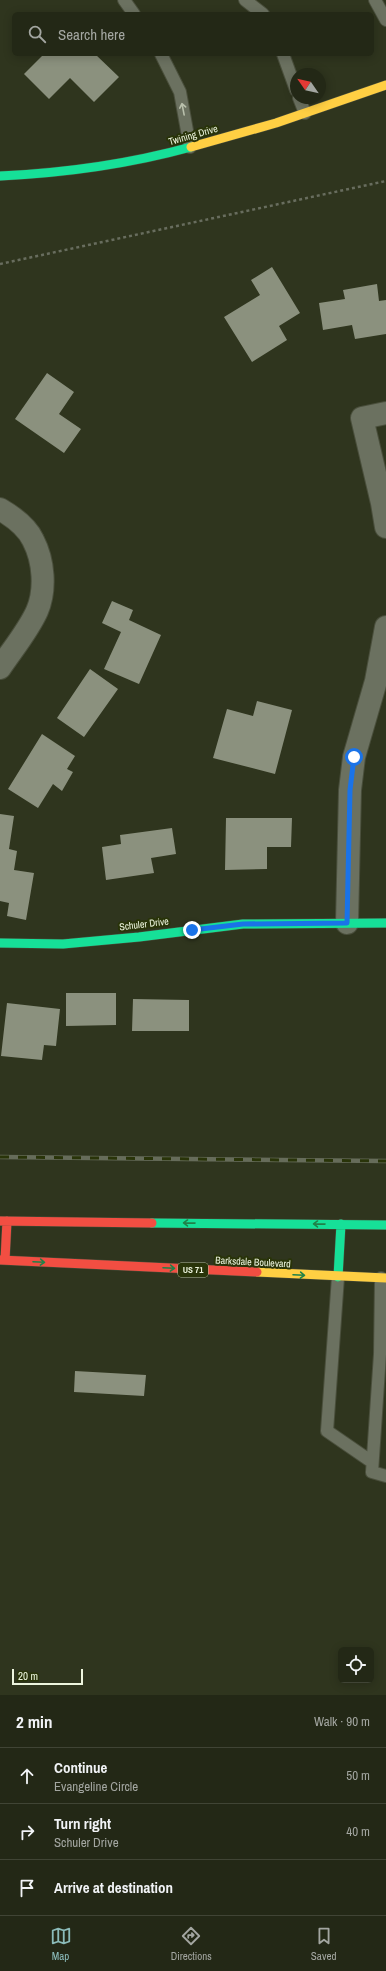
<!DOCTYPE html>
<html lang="en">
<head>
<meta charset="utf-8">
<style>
  :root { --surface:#232816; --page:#2b301f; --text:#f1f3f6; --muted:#a3a6a1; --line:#404435; --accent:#8bbbb9 }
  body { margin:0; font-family:"Archivo Narrow",sans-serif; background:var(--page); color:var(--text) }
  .controls { position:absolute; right:12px; bottom:12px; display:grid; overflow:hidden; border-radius:6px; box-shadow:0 2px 10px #0003 }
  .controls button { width:36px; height:36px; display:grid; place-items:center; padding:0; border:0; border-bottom:1px solid var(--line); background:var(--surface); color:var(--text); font:20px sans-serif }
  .compass { position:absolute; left:290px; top:68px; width:36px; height:36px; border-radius:50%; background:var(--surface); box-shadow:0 2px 10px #0003; rotate:304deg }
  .scale { position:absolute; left:12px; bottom:10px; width:71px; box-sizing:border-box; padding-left:4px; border:2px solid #edf5de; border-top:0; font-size:11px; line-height:14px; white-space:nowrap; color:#edf5de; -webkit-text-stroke:3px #293409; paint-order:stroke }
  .stop { position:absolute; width:12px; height:12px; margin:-9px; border:3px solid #1a73e8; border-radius:50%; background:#fff }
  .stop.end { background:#1a73e8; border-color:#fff; box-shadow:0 1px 4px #0008 }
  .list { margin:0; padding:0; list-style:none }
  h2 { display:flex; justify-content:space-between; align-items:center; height:52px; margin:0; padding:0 16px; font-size:17px }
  h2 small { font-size:13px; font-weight:400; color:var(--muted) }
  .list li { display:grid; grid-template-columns:26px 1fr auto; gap:12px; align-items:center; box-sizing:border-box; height:56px; padding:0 16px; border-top:1px solid var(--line) }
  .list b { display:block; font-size:15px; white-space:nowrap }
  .list p { margin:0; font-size:13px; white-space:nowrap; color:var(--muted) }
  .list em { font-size:13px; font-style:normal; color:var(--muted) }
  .icon { flex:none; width:22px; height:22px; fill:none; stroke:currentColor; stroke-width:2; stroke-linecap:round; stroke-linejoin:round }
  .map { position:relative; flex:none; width:386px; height:1695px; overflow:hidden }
  .search { position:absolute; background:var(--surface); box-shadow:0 2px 10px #0003; left:12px; right:12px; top:12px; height:44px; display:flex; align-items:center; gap:10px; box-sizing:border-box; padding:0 14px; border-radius:6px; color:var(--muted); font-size:15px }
  .sheet { height:220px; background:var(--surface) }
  nav { display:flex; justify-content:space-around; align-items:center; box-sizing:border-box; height:56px; border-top:1px solid var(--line); background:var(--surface); font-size:11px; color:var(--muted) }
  nav a { display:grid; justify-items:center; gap:2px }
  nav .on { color:var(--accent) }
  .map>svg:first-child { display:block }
</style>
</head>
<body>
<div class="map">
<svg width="386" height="1695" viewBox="0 0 386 1695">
  <rect width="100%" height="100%" fill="#2f351e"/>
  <path fill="#8b917e" d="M 44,54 L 95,54 L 119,77 L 94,102 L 70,78 L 49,99 L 24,74 Z
    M 272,267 L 300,313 L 279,326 L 287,340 L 252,362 L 224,317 L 260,295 L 251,280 Z
    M 377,284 L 379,301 L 386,300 L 386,334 L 355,339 L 352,325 L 323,330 L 319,303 L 345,299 L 343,290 Z
    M 47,373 L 74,392 L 59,414 L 81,429 L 64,453 L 15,419 Z
    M 112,601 L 133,610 L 129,620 L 161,635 L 139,684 L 104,669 L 121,632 L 102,623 Z
    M 90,669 L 118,689 L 84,737 L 57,718 Z
    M 257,701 L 292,710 L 275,774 L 213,758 L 227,709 L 253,716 Z
    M 42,734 L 75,756 L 67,769 L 73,772 L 62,791 L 53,784 L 38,808 L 8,789 Z
    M 0,814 L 14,816 L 9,849 L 17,851 L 14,870 L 34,873 L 26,920 L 7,916 L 9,903 L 0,901 Z
    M 226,818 L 292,818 L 291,847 L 267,847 L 267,869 L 225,870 Z
    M 172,828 L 176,854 L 151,858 L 154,873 L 106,880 L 102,847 L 121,844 L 120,835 Z
    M 66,993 L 116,993 L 116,1025 L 66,1026 Z
    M 133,999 L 189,1000 L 189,1031 L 132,1031 Z
    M 7,1003 L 60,1009 L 56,1046 L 44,1045 L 42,1060 L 1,1056 Z
    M 75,1371 L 146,1375 L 144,1396 L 74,1392 Z"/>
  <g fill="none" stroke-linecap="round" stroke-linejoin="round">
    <defs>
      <path id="lane" d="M 124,0 L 134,14
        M 245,0 L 263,14
        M 375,0 L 386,20
        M 161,54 L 180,92 L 190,147
        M 283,54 L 296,90
        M 299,98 L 305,113
        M 338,1277 L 327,1431 L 372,1462
        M 381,1278 L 380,1354 L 372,1472 L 386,1476"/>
      <path id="street" d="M 386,413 L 362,418 L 382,503 L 386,527
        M 0,509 C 12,516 27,527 33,540 C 44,561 46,590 37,611 C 28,631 12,650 0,668
        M 347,923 L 350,790 L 354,757 L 376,681 L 386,627"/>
      <path id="fast" d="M 0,176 C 64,173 129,164 191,147
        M 0,943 L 63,944 L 139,937 L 243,924 L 386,923
        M 152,1223 L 386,1225
        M 338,1277 L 341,1224"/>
      <path id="slow" d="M 191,147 L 276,123 L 386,85
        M 257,1272 L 386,1278"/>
      <path id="jam" d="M 0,1221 L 152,1223
        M 0,1260 L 257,1272
        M 5,1260 L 7,1221"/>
    </defs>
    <use href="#lane" stroke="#4a4f3c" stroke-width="14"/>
    <use href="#street" stroke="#4a4f3c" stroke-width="24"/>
    <use href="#fast" stroke="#4a4f3c" stroke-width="10"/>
    <use href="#slow" stroke="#4a4f3c" stroke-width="10"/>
    <use href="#jam" stroke="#4a4f3c" stroke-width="10"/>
    <path stroke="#686d5e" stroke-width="2.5" stroke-dasharray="3 3" stroke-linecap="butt" d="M 0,264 L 386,181"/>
    <use href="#lane" stroke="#6b7160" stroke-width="12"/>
    <use href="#street" stroke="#6b7160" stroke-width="22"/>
    <use href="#fast" stroke="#16e098" stroke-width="9"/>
    <use href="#slow" stroke="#ffcf43" stroke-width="9"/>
    <use href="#jam" stroke="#f24e42" stroke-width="9"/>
    <defs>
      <path id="rail" d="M 0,1157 L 386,1161"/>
    </defs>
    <use href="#rail" stroke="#666c5a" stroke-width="4.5"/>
    <use href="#rail" stroke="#293409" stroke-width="3" stroke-dasharray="9" stroke-linecap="butt"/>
  </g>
  <defs><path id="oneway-shaft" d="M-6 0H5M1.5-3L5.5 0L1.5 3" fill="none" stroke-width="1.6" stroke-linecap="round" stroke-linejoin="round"/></defs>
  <use stroke="#b9c0ac" href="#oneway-shaft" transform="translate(183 109) rotate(-101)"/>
  <g stroke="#208149">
    <use href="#oneway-shaft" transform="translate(189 1223) rotate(-179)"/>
    <use href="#oneway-shaft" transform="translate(319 1224) rotate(-179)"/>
    <use href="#oneway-shaft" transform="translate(39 1262) rotate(3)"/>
    <use href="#oneway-shaft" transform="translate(169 1268) rotate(3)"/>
    <use href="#oneway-shaft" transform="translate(299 1275) rotate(3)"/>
  </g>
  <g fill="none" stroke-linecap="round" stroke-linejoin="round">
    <path stroke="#1a73e8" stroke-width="5" d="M 192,930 L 243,924 L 347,923 L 350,790 L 354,757"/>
  </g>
  <g text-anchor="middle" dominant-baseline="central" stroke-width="4" stroke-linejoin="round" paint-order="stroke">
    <rect fill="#293409" stroke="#b2bb9e" stroke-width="1" x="178" y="1263" width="30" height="14" rx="3"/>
    <g font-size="9" font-weight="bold" fill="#edf5de">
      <text x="193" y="1270">US 71</text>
    </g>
    <g font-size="10" fill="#edf5de" stroke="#293409">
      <text transform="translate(193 135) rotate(-16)">Twining Drive</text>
      <text transform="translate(144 924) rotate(-7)">Schuler Drive</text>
      <text transform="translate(253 1262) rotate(3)">Barksdale Boulevard</text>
    </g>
  </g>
</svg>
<div class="controls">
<button><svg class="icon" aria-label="locate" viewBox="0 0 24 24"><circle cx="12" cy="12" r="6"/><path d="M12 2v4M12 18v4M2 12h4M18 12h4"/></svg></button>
</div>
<svg class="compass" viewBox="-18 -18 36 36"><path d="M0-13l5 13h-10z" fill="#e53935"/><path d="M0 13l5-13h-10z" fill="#a3a6a1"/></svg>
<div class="scale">20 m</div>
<div class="stop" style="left:354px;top:757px"></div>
<div class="stop end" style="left:192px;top:930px"></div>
<div class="search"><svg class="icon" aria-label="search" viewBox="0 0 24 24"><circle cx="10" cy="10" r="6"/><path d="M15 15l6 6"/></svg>Search here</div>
</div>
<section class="sheet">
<h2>2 min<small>Walk · 90 m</small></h2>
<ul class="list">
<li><svg class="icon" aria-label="ahead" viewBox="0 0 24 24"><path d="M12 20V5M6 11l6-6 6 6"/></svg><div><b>Continue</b><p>Evangeline Circle</p></div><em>50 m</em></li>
<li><svg class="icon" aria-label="right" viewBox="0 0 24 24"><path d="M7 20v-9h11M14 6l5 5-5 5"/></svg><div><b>Turn right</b><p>Schuler Drive</p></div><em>40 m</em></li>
<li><svg class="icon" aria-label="arrive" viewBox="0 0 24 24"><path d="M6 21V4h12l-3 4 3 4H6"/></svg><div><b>Arrive at destination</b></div></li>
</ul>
</section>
<nav>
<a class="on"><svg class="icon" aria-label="map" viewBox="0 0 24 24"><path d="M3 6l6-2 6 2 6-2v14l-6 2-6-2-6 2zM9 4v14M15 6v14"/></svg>Map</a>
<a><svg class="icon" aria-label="directions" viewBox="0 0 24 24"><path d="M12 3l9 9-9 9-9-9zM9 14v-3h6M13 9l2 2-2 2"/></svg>Directions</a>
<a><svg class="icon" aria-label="saved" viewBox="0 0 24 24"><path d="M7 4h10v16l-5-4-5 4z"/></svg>Saved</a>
</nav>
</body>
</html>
